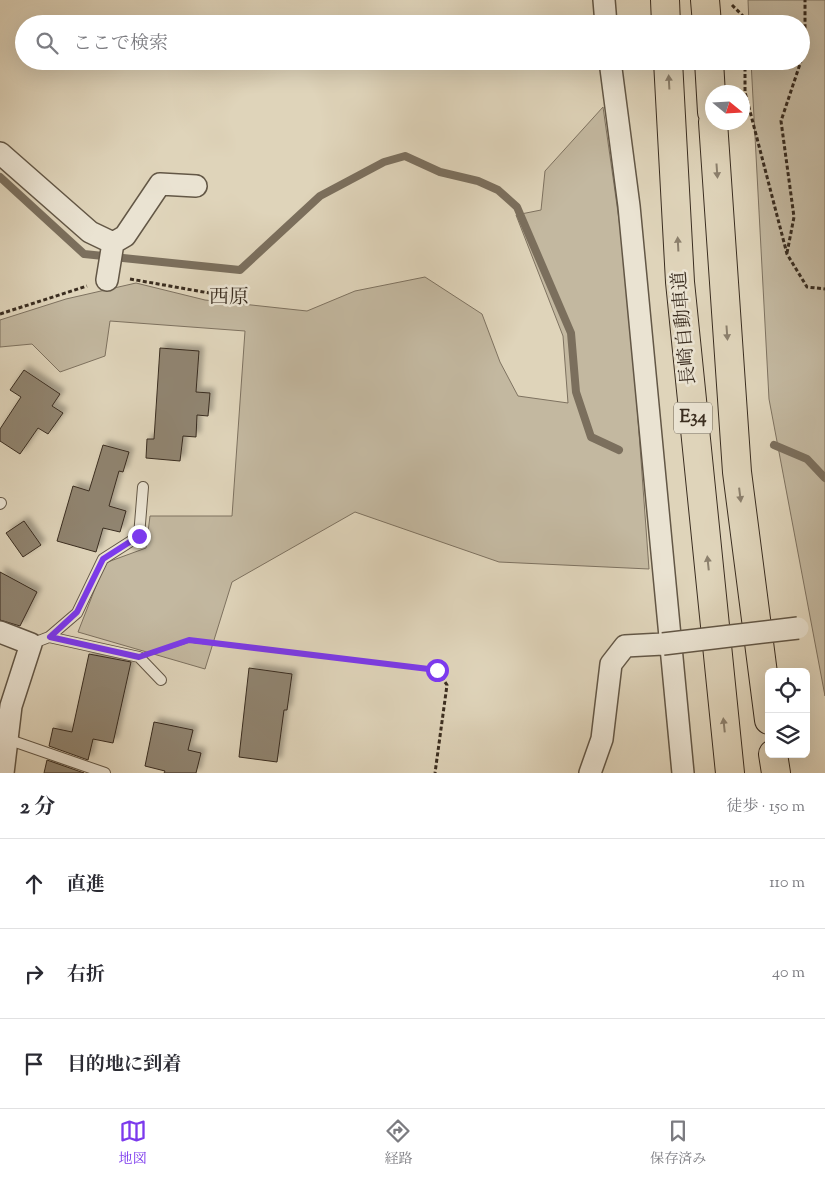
<!DOCTYPE html>
<html lang="ja">
<head>
<meta charset="utf-8">
<style>
  :root { --surface:#fff; --page:#f2f2f3; --text:#2b2b33; --muted:#7c7c81; --line:#e1e1e2; --accent:#7c3aed }
  body { margin:0; font-family:"Sorts Mill Goudy","Noto Serif JP",serif; background:var(--page); color:var(--text) }
  .controls { position:absolute; right:15px; bottom:15px; display:grid; overflow:hidden; border-radius:8px; box-shadow:0 5px 20px #0002 }
  .controls button { width:45px; height:45px; display:grid; place-items:center; padding:0; border:0; border-bottom:1px solid var(--line); background:var(--surface); color:var(--text); font:25px sans-serif }
  .compass { position:absolute; left:705px; top:85px; width:45px; height:45px; border-radius:50%; background:var(--surface); box-shadow:0 5px 20px #0002; rotate:108deg }
  .stop { position:absolute; width:15px; height:15px; margin:-11px; border:4px solid #7c3aed; border-radius:50%; background:#fff }
  .stop.end { background:#7c3aed; border-color:#fff; box-shadow:0 1px 5px #0008 }
  .list { margin:0; padding:0; list-style:none }
  h2 { display:flex; justify-content:space-between; align-items:center; height:65px; margin:0; padding:0 20px; font-size:21px }
  h2 small { font-size:16px; font-weight:400; color:var(--muted) }
  .list li { display:grid; grid-template-columns:32px 1fr auto; gap:15px; align-items:center; box-sizing:border-box; height:90px; padding:0 20px; border-top:1px solid var(--line) }
  .list b { display:block; font-size:19px; white-space:nowrap }
  .list em { font-size:16px; font-style:normal; color:var(--muted) }
  .icon { flex:none; width:28px; height:28px; fill:none; stroke:currentColor; stroke-width:2; stroke-linecap:round; stroke-linejoin:round }
  .map { position:relative; flex:none; width:825px; height:773px; overflow:hidden }
  .search { position:absolute; background:var(--surface); box-shadow:0 5px 20px #0002; left:15px; right:15px; top:15px; height:55px; display:flex; align-items:center; gap:12px; box-sizing:border-box; padding:0 18px; border-radius:28px; color:var(--muted); font-size:19px }
  .sheet { height:335px; background:var(--surface) }
  nav { display:flex; justify-content:space-around; align-items:center; box-sizing:border-box; height:70px; border-top:1px solid var(--line); background:var(--surface); font-size:14px; color:var(--muted) }
  nav a { display:grid; justify-items:center; gap:2px }
  nav .on { color:var(--accent) }
  .map>svg:first-child { display:block }
</style>
</head>
<body>
<div class="map">
<svg width="825" height="773" viewBox="0 0 825 773">
  <defs>
    <filter id="shadow"><feDropShadow dx="4.5" dy="-4.5" stdDeviation="2.5" flood-color="#0004"/></filter>
  </defs>
  <rect width="100%" height="100%" fill="#dfd4ba"/>
  <filter id="stains"><feTurbulence type="fractalNoise" baseFrequency=".004" numOctaves="4"/><feColorMatrix values="0 0 0 0 .2 0 0 0 0 .09 0 0 0 0 .02 0 0 0 .5 -.17"/></filter>
  <radialGradient id="worn" r=".72"><stop offset=".6" stop-color="#630" stop-opacity="0"/><stop offset="1" stop-color="#630" stop-opacity=".3"/></radialGradient>
  <path fill="#c3b8a0" stroke="#7e7260" d="M 748,0 L 825,0 L 825,696 L 769,399 L 751,61 L 801,61 L 801,24 L 749,24 Z
    M 603,107 L 628,283 L 649,569 L 499,562 L 355,512 L 232,582 L 205,669 L 78,632 L 105,563 L 146,548 L 150,516 L 232,516 L 245,331 L 110,321 L 105,356 L 60,372 L 32,344 L 0,347 L 0,320 L 66,299 L 136,283 L 205,300 L 307,311 L 355,291 L 425,277 L 482,314 L 500,362 L 518,396 L 568,403 L 563,336 L 516,215 L 541,210 L 545,171 Z"/>
  <g fill="none" stroke-linecap="round" stroke-linejoin="round">
    <path stroke="#7b6f5d" stroke-width="8" d="M 0,177 L 84,254 L 240,270 L 320,196 L 384,162 L 405,156 L 440,172 L 478,181 L 498,190 L 517,207 L 571,333 L 576,392 L 591,437 L 619,450
      M 774,445 L 807,459 L 825,478"/>
  </g>
  <path fill="#908470" stroke="#3a2d20" filter="url(#shadow)" d="M 160,348 L 199,351 L 196,392 L 210,393 L 208,416 L 197,415 L 196,437 L 183,436 L 180,461 L 146,458 L 147,439 L 154,439 Z
    M 24,370 L 60,394 L 52,406 L 63,413 L 48,434 L 38,428 L 20,454 L 0,441 L 0,429 L 21,397 L 10,390 Z
    M 103,445 L 129,452 L 123,472 L 119,471 L 109,506 L 126,511 L 120,532 L 103,528 L 96,552 L 57,541 L 73,486 L 89,491 Z
    M 24,521 L 41,545 L 23,557 L 6,533 Z
    M 0,572 L 37,592 L 20,626 L 0,620 Z
    M 89,654 L 131,662 L 113,743 L 93,739 L 88,760 L 49,746 L 53,728 L 72,732 Z
    M 249,668 L 292,674 L 287,710 L 284,710 L 277,762 L 239,757 Z
    M 154,722 L 193,730 L 188,750 L 201,753 L 196,773 L 164,773 L 165,771 L 145,766 Z
    M 47,760 L 84,773 L 44,773 Z"/>
  <g fill="none" stroke-linecap="round" stroke-linejoin="round">
    <defs>
      <path id="service" d="M 0,504 L 1,503
        M 49,637 L 139,657 L 161,680
        M 31,644 L 49,637 L 77,613 L 103,559 L 139,536 L 143,487
        M 7,739 L 105,773"/>
      <path id="minor" d="M 604,0 L 606,24
        M 610,61 L 629,206 L 683,773
        M 0,153 L 90,232 L 113,243 L 125,236 L 160,184 L 196,186
        M 107,280 L 113,243
        M 0,632 L 31,644 L 11,706 L 3,773
        M 590,773 L 602,739 L 611,664 L 625,646 L 663,644"/>
      <path id="motorway" d="M 665,0 L 666,24
        M 705,0 L 707,24
        M 668,61 L 680,282 L 730,773
        M 709,61 L 712,112
        M 713,122 L 737,472 L 769,720
        M 773,754 L 776,773"/>
    </defs>
    <use href="#service" stroke="#635746" stroke-width="12"/>
    <use href="#minor" stroke="#635746" stroke-width="24"/>
    <use href="#motorway" stroke="#3a2d20" stroke-width="30"/>
    <path stroke="#3a2d20" stroke-width="3" stroke-dasharray="4 2.5" stroke-linecap="butt" d="M 732,5 L 745,18 L 745,24
      M 801,60 L 805,48 L 805,0
      M 745,61 L 745,92 L 787,254 L 807,287 L 825,289
      M 787,253 L 794,217 L 781,121 L 801,61
      M 130,279 L 232,297
      M 0,314 L 87,286
      M 156,652 L 189,641 L 437,670 L 447,685 L 435,773"/>
    <use href="#service" stroke="#eae3d2" stroke-width="10"/>
    <use href="#minor" stroke="#eae3d2" stroke-width="21"/>
    <use href="#motorway" stroke="#dfd4ba" stroke-width="28"/>
    <defs>
      <path id="minor-bridge" d="M 663,644 L 798,628"/>
    </defs>
    <use href="#minor-bridge" stroke="#635746" stroke-width="24" stroke-linecap="butt"/>
    <use href="#minor-bridge" stroke="#eae3d2" stroke-width="21"/>
  </g>
  <defs><path id="oneway-solid" d="M-6-.8H1V-3.2L6.5 0L1 3.2V.8H-6Z" transform="scale(1.25)"/></defs>
  <g fill="#8c806d">
    <use href="#oneway-solid" transform="translate(669 82) rotate(-93)"/>
    <use href="#oneway-solid" transform="translate(717 171) rotate(86)"/>
    <use href="#oneway-solid" transform="translate(678 244) rotate(-93)"/>
    <use href="#oneway-solid" transform="translate(727 333) rotate(86)"/>
    <use href="#oneway-solid" transform="translate(740 495) rotate(83)"/>
    <use href="#oneway-solid" transform="translate(708 563) rotate(-96)"/>
    <use href="#oneway-solid" transform="translate(724 725) rotate(-96)"/>
  </g>
  <g fill="none" stroke-linecap="round" stroke-linejoin="round">
    <path stroke="#7c3aed" stroke-width="6" d="M 139,536 L 103,559 L 77,612 L 50,637 L 139,657 L 189,640 L 437,670"/>
  </g>
  <g text-anchor="middle" dominant-baseline="central" stroke-width="5" stroke-linejoin="round" paint-order="stroke">
    <rect fill="#eae3d2" stroke="#6f6455" stroke-width="1" x="674" y="402.5" width="38" height="31" rx="4"/>
    <g font-size="18" font-weight="bold" fill="#3a2d20">
      <text x="693" y="418">E34</text>
    </g>
    <g font-size="19" fill="#3a2d20" stroke="#eae3d2">
      <text transform="translate(685 328) rotate(-95)">長崎自動車道</text>
    </g>
    <g font-size="20" fill="#3a2d20" stroke="#eae3d2">
      <text x="229" y="298">西原</text>
    </g>
  </g>
  <rect width="100%" height="100%" filter="url(#stains)"/>
  <rect width="100%" height="100%" fill="url(#worn)"/>
</svg>
<div class="controls">
<button><svg class="icon" aria-label="locate" viewBox="0 0 24 24"><circle cx="12" cy="12" r="6"/><path d="M12 2v4M12 18v4M2 12h4M18 12h4"/></svg></button>
<button><svg class="icon" aria-label="layers" viewBox="0 0 24 24"><path d="M12 4l9 5-9 5-9-5zM3 14l9 5 9-5"/></svg></button>
</div>
<svg class="compass" viewBox="-18 -18 36 36"><path d="M0-13l5 13h-10z" fill="#e53935"/><path d="M0 13l5-13h-10z" fill="#7c7c81"/></svg>
<div class="stop" style="left:437px;top:670px"></div>
<div class="stop end" style="left:139px;top:536px"></div>
<div class="search"><svg class="icon" aria-label="search" viewBox="0 0 24 24"><circle cx="10" cy="10" r="6"/><path d="M15 15l6 6"/></svg>ここで検索</div>
</div>
<section class="sheet">
<h2>2 分<small>徒歩 · 150 m</small></h2>
<ul class="list">
<li><svg class="icon" aria-label="ahead" viewBox="0 0 24 24"><path d="M12 20V5M6 11l6-6 6 6"/></svg><div><b>直進</b></div><em>110 m</em></li>
<li><svg class="icon" aria-label="right" viewBox="0 0 24 24"><path d="M7 20v-9h11M14 6l5 5-5 5"/></svg><div><b>右折</b></div><em>40 m</em></li>
<li><svg class="icon" aria-label="arrive" viewBox="0 0 24 24"><path d="M6 21V4h12l-3 4 3 4H6"/></svg><div><b>目的地に到着</b></div></li>
</ul>
</section>
<nav>
<a class="on"><svg class="icon" aria-label="map" viewBox="0 0 24 24"><path d="M3 6l6-2 6 2 6-2v14l-6 2-6-2-6 2zM9 4v14M15 6v14"/></svg>地図</a>
<a><svg class="icon" aria-label="directions" viewBox="0 0 24 24"><path d="M12 3l9 9-9 9-9-9zM9 14v-3h6M13 9l2 2-2 2"/></svg>経路</a>
<a><svg class="icon" aria-label="saved" viewBox="0 0 24 24"><path d="M7 4h10v16l-5-4-5 4z"/></svg>保存済み</a>
</nav>
</body>
</html>
